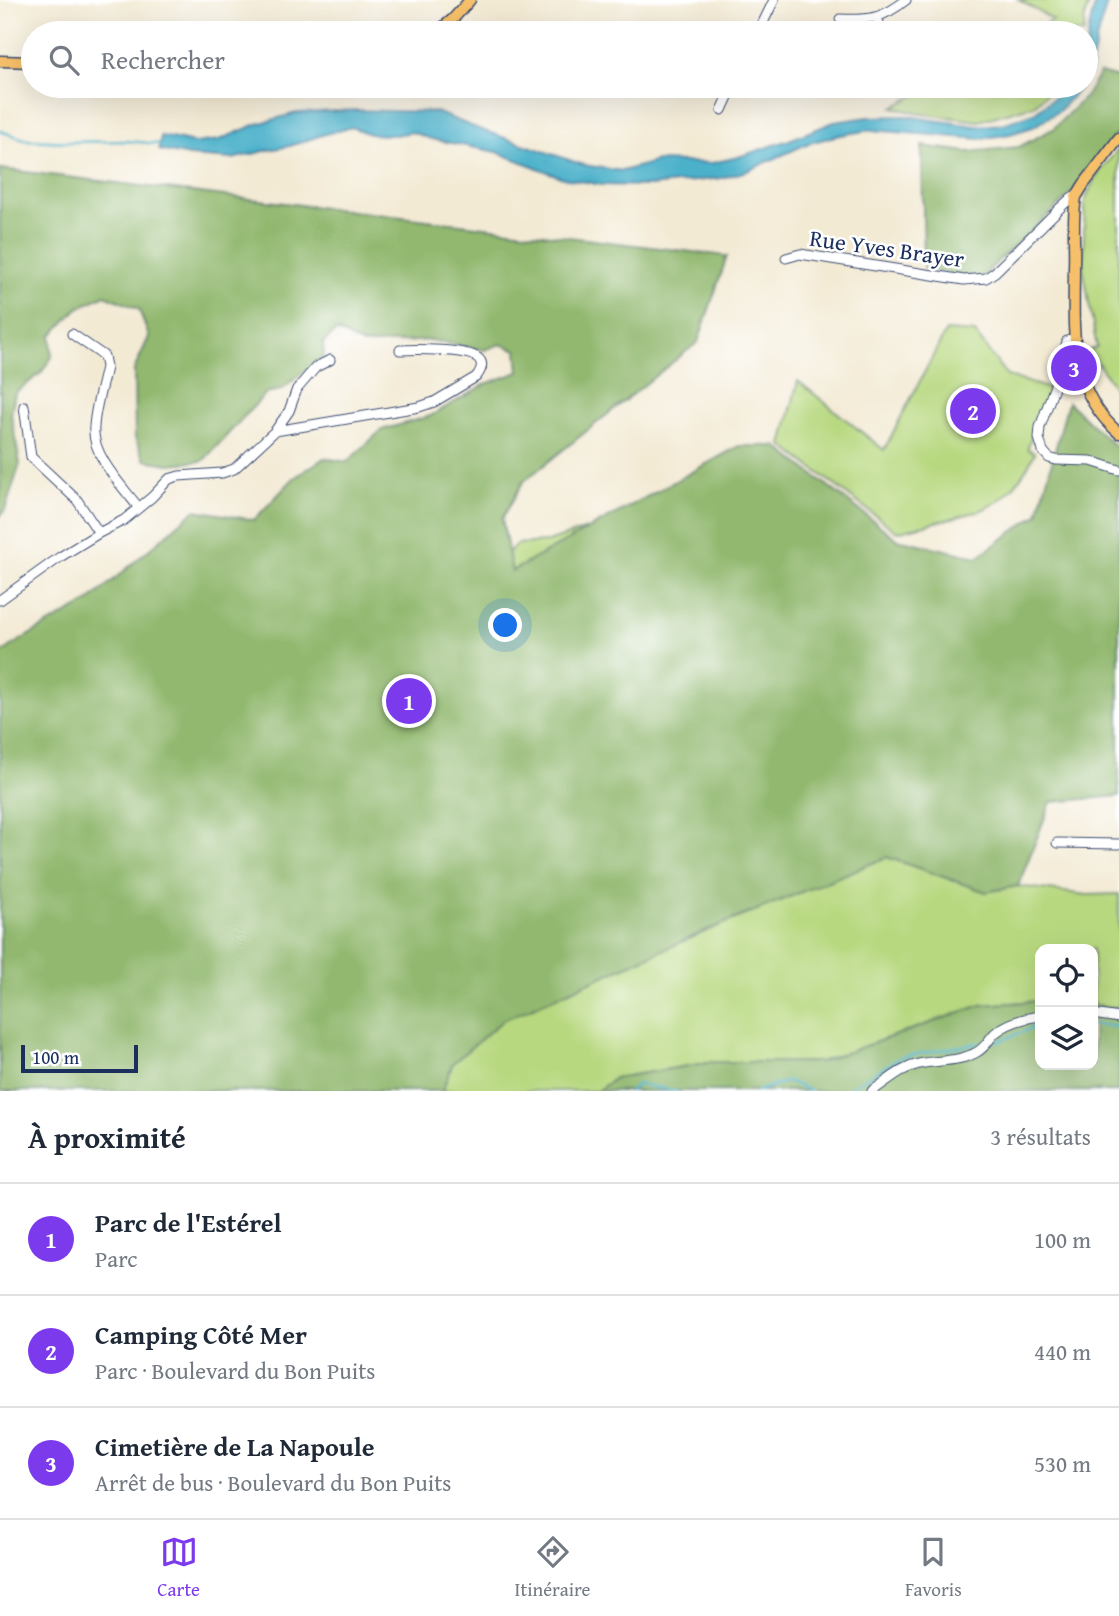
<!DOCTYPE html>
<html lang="fr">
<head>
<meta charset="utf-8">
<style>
  :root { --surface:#fff; --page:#f6f6f7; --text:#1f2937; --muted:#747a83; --line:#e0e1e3; --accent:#7c3aed }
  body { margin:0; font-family:"Gentium Book Plus",serif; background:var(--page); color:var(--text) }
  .controls { position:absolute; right:21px; bottom:21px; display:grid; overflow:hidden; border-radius:14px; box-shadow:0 7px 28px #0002 }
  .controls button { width:63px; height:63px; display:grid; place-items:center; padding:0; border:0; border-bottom:2px solid var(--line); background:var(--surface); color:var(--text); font:35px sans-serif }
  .scale { position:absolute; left:21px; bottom:18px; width:117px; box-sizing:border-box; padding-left:7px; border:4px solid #1b2f5e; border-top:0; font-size:19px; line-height:24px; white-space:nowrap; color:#1b2f5e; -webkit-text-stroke:5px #fff; paint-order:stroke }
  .you { position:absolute; left:506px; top:626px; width:24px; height:24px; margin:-18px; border:5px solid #fff; border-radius:50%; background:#1a73e8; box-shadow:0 0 0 10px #1a73e833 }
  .badge { display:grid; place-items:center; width:46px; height:46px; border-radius:50%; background:var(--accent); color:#fff; font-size:23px; font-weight:700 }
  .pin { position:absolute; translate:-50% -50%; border:4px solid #fff; box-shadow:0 2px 7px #0006 }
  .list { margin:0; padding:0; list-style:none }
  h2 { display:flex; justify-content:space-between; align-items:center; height:91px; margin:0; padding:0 28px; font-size:30px }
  h2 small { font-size:23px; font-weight:400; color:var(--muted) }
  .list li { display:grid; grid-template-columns:46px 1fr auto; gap:21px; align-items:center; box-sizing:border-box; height:112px; padding:0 28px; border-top:2px solid var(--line) }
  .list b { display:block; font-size:26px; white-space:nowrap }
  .list p { margin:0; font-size:23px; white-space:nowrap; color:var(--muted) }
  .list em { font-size:23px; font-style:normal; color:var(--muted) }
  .icon { flex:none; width:38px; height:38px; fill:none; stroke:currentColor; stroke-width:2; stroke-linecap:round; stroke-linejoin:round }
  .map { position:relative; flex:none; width:1119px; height:1091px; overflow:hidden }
  .search { position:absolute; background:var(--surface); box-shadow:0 7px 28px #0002; left:21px; right:21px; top:21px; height:77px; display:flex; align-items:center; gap:18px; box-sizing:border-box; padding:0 24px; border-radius:38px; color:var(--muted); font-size:26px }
  .sheet { height:427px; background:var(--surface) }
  nav { display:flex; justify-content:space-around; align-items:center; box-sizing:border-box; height:98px; border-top:2px solid var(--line); background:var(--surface); font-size:19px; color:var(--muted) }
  nav a { display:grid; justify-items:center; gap:4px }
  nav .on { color:var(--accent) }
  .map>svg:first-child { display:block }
</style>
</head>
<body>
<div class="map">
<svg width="1119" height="1091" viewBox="0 0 1119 1091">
  <rect width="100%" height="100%" fill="#fff"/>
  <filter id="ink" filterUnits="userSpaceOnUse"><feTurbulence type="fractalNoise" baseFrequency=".0143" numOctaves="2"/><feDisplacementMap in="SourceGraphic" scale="14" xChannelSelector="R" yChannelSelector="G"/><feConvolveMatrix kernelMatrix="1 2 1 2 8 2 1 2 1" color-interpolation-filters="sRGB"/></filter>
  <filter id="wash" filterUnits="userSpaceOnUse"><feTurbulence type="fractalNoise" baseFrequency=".00686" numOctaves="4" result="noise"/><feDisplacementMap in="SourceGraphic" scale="28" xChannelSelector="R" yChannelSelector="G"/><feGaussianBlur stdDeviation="1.57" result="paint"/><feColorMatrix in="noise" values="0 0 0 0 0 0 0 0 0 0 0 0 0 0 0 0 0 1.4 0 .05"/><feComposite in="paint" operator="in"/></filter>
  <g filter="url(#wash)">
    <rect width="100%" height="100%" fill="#f3ead4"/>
    <path fill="#b7d87f" stroke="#69846e" stroke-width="2" d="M 1019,0 L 1091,0 L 1085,14 L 1084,33 L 1029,33 L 1053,20 Z
      M 933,86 L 1055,86 L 1034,105 L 979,121 L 917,113 L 893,107 Z
      M 1119,148 L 1119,394 L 1089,350 L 1097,348 L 1083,268 L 1085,200 L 1095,178 Z
      M 946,331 L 975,333 L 1007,376 L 1050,389 L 1029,443 L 1028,449 L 1035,453 C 1021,480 1006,502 976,512 L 897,532 L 782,445 L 798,381 L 884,450 Z
      M 763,446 L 530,999 L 533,1007 L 713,928 L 887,857 L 986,892 L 1018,886 L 1087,895 L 1119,894 L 1119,1008 L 1093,1005 L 1093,949 L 1040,949 L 1040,1001 L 981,1005 L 820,1062 L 712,1062 L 615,1078 L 597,1091 L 0,1091 L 487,573 L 517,544 L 548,542 L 646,509 Z"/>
    <path fill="#91b86e" stroke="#567466" stroke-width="2" d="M 1100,73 L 1119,78 L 1119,130 L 1068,197 L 999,260 L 984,276 L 962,276 L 924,269 L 922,146 L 968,152 L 1019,147 L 1053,129 L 1086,96 Z
      M 0,169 L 727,256 L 698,342 L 523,482 L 502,519 L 512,571 L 739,446 L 776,446 L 897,539 L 977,557 L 1038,514 L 1068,402 L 1119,450 L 1119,796 L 1051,802 L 1018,886 L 986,892 L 887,857 L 713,928 L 503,1020 L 453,1063 L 442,1091 L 0,1091 L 0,654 L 22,639 L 88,602 L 195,510 L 254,520 L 294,478 L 324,458 L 347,462 L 382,430 L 430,416 L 488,383 L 519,372 L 517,350 L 500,344 L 485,350 L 430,340 L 363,345 L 337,331 L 323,343 L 324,356 L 281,390 L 266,393 L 203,461 L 169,464 L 145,460 L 135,438 L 134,370 L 149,337 L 139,309 L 105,295 L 78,308 L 51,336 L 52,357 L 41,373 L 15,393 L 11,414 L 20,464 L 5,510 L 0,516 Z
      M 1040,1001 L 1040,1065 L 1093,1065 L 1093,1005 L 1119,1008 L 1119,1091 L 597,1091 L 615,1078 L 712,1062 L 820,1062 L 981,1005 Z"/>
    <path fill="#4bb1ca" stroke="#337094" stroke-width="2" d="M 1097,0 L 1108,0 L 1097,37 L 1091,69 L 1086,78 C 1086,51 1087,25 1097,0 Z
      M 1066,86 L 1081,86 L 1060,110 L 1033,127 L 1010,134 L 980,139 L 871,130 L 840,135 L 809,143 L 747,171 L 722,178 L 651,186 L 602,185 L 563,178 L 497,152 L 431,139 L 412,132 L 395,135 L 369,134 L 352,127 L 325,134 L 290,146 L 269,150 L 232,159 L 189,156 L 159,150 L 161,136 L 195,143 L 219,140 L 257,124 L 296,113 L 356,110 L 436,112 L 479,129 L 584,165 L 622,171 L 658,161 L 712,163 L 738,157 L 789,140 L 834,122 L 868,117 L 905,116 L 976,126 L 1003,124 L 1034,113 L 1060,93 Z"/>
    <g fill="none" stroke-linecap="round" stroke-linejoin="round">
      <path stroke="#4bb1ca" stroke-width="2.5" d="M 0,131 L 27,140 L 69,142 L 127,141 L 159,144
        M 1093,1024 L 1119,1027
        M 997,1042 L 1040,1025
        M 631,1091 L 638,1084 L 676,1091
        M 757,1091 L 788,1081 L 810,1091
        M 844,1091 L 901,1057 L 979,1043"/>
    </g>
  </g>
  <g filter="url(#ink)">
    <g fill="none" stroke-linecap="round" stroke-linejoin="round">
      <defs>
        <path id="minor" d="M 877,18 L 883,33
          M 840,19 C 870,20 882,19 906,0
          M 758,33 L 774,0
          M 722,110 L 733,86
          M 786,258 L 800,254 L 964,280 L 986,278 L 995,272 L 1061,207 L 1071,198 L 1076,197
          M 72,334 L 104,356 L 106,367 C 102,387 95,407 94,427 C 91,455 123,487 139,508
          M 1075,338 L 1067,341 L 1066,345 L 1054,388 L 1040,427 L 1039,438 L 1043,451 L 1049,458 L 1056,460 L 1091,461 L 1119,470
          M 24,406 L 31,457 L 77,500 L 99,533
          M 275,431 L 419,407 L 434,402 L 476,377 C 480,372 485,364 478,358 C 467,349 415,349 400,350
          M 0,600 L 60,557 L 99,533 L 124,520 L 152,497 L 169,479 L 179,476 L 222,473 L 234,469 L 275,431 L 289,411 L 297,389 L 316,367 L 330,360
          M 1057,843 L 1119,844
          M 1093,1014 L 1119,1018
          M 872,1091 C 888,1081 900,1068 919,1064 C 938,1060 960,1062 977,1052 C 986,1047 988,1040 995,1033 C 1007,1023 1025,1018 1040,1016"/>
        <path id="major" d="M 436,33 L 453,19 L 470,0
          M 0,61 L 33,62
          M 1119,138 L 1084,184 L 1076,197 C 1072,219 1075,244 1074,267 C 1074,328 1067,389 1119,433"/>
      </defs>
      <use href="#minor" stroke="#3b4b70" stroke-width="11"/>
      <use href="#major" stroke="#3b4b70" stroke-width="13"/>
      <use href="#minor" stroke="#fff" stroke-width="9"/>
      <use href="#major" stroke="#f6c06b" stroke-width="10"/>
    </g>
  </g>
  <g text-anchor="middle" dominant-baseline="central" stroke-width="5" stroke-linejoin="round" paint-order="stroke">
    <g font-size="23" fill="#1b2f5e" stroke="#fff">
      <text transform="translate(887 248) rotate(8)">Rue Yves Brayer</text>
    </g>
  </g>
</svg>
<div class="controls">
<button><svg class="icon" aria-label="locate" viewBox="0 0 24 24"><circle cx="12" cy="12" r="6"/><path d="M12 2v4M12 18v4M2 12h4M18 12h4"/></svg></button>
<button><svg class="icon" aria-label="layers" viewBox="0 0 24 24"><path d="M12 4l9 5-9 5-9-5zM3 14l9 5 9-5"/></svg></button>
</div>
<div class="scale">100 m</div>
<div class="you"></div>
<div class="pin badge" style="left:409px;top:701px">1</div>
<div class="pin badge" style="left:973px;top:411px">2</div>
<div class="pin badge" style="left:1074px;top:368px">3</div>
<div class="search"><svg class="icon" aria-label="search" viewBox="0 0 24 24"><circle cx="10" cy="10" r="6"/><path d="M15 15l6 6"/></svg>Rechercher</div>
</div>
<section class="sheet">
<h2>À proximité<small>3 résultats</small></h2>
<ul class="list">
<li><span class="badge">1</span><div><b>Parc de l'Estérel</b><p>Parc</p></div><em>100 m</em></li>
<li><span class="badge">2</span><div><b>Camping Côté Mer</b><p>Parc · Boulevard du Bon Puits</p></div><em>440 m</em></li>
<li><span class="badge">3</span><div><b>Cimetière de La Napoule</b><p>Arrêt de bus · Boulevard du Bon Puits</p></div><em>530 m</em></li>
</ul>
</section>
<nav>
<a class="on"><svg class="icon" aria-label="map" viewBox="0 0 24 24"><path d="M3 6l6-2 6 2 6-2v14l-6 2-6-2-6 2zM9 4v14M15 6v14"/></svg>Carte</a>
<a><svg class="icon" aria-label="directions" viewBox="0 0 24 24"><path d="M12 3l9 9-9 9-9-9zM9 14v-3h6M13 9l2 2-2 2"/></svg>Itinéraire</a>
<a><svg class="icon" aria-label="saved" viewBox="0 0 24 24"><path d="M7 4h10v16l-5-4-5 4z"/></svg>Favoris</a>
</nav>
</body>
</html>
